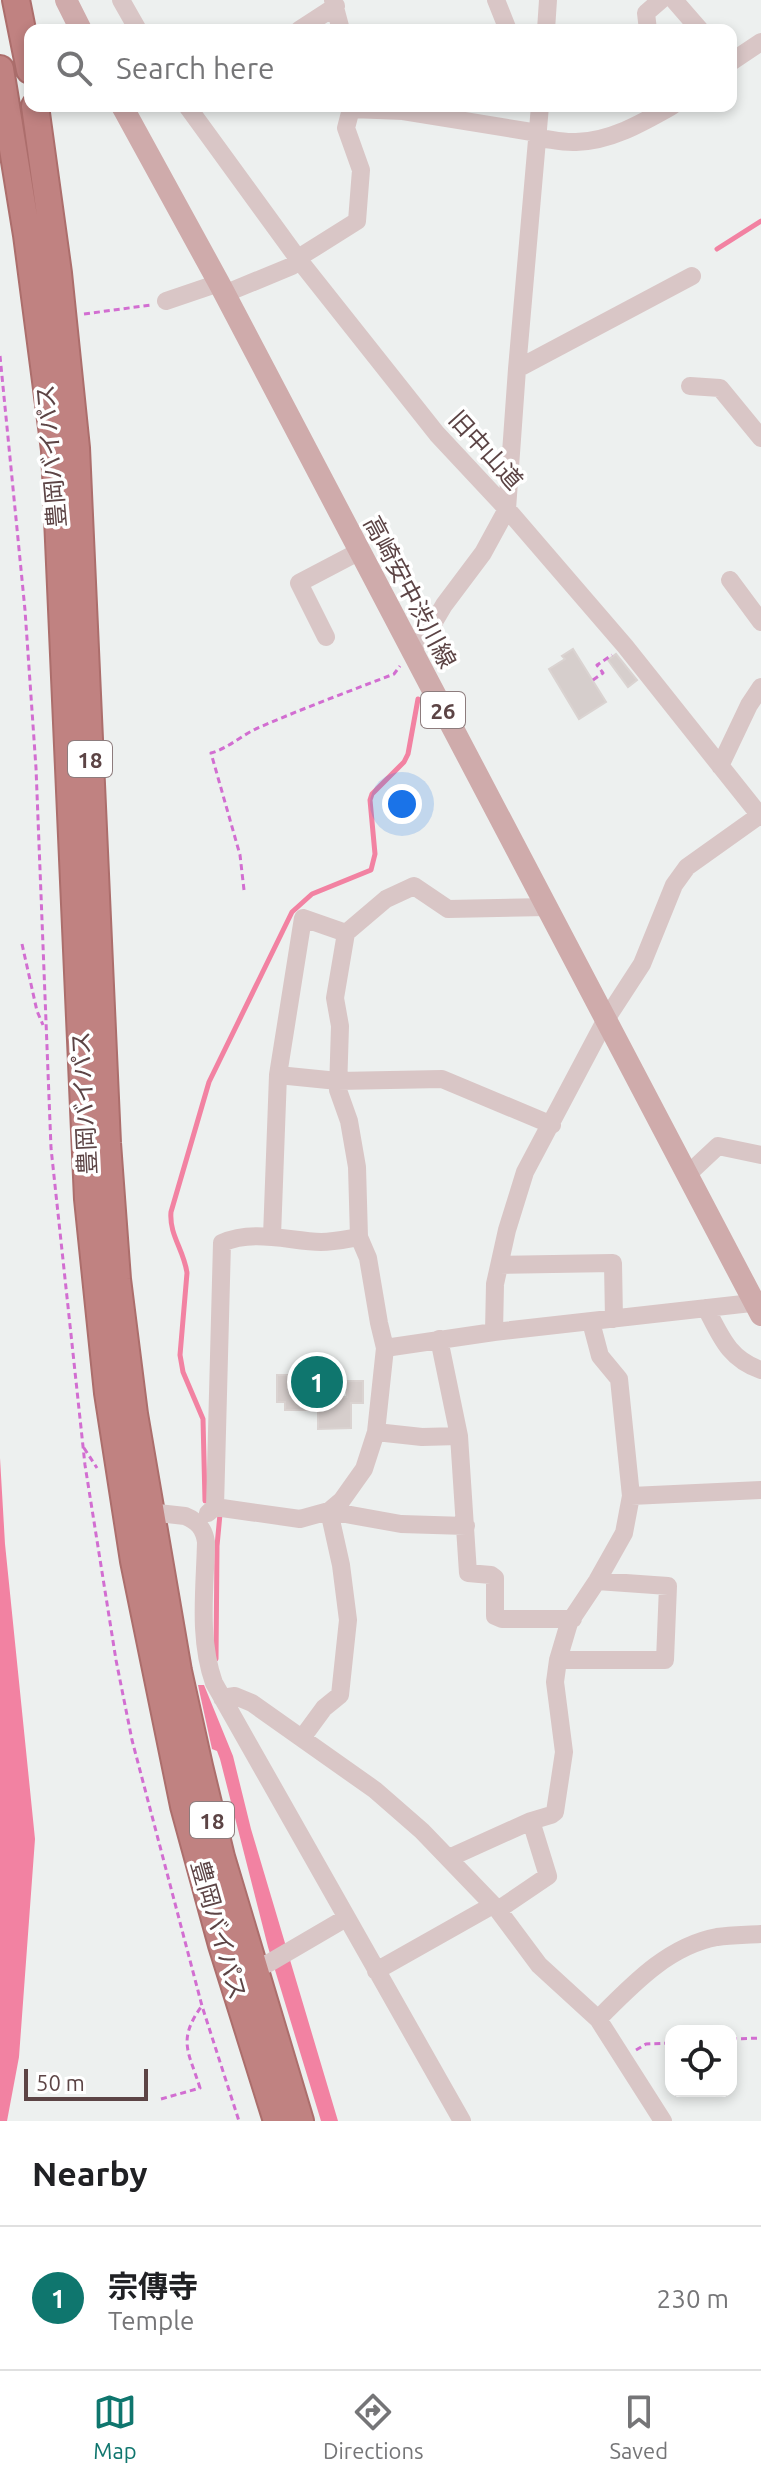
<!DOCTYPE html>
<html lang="en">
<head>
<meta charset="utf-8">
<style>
  :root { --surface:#fff; --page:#f2f2f2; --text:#202124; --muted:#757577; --line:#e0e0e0; --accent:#0f766e }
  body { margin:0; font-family:Ubuntu,"Noto Sans JP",sans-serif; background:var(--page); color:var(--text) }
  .controls { position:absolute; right:24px; bottom:24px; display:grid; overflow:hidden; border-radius:16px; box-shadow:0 4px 12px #0003 }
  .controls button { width:72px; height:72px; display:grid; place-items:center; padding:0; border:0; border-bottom:2px solid var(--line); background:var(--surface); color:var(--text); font:40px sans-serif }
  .scale { position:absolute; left:24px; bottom:20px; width:124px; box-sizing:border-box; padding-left:8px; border:4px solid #5c4445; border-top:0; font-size:22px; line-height:28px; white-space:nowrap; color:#5c4445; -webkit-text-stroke:6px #fff; paint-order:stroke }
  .you { position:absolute; left:402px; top:804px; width:28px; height:28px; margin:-20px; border:6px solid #fff; border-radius:50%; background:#1a73e8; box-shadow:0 0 0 12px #1a73e833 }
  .badge { display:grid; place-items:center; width:52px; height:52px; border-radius:50%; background:var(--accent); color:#fff; font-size:26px; font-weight:700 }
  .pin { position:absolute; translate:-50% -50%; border:4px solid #fff; box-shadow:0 2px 8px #0006 }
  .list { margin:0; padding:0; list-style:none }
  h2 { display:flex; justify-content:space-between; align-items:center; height:104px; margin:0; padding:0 32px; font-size:34px }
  h2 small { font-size:26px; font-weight:400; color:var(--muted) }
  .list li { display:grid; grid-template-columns:52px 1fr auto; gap:24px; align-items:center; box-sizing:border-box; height:144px; padding:0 32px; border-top:2px solid var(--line) }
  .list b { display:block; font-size:30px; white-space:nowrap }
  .list p { margin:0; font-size:26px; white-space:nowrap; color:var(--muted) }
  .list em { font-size:26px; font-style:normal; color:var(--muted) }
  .icon { flex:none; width:44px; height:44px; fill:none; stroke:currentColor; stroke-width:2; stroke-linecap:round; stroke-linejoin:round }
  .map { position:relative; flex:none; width:761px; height:2121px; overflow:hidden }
  .search { position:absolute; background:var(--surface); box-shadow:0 4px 12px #0003; left:24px; right:24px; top:24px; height:88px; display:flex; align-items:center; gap:20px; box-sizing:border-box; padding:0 28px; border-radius:16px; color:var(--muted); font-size:30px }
  .sheet { height:248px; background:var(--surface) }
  nav { display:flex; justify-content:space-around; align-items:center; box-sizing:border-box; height:112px; border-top:2px solid var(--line); background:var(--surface); font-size:22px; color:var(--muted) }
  nav a { display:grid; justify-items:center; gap:4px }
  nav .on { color:var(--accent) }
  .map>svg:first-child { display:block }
</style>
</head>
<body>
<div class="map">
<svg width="761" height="2121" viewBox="0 0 761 2121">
  <rect width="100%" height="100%" fill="#edf0ef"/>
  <path fill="#f282a2" d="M 0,1458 L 5,1544 L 35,1839 L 19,2057 L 7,2121 L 0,2121 Z
    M 198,1685 L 204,1685 L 233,1756 L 251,1829 L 338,2121 L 321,2121 L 268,1947 L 220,1759 L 217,1751 L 212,1749 Z"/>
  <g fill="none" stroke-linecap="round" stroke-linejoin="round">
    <path stroke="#f282a2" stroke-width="5" d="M 717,249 L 761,221
      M 205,1501 L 203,1419 L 183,1372 L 180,1355 L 187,1273 C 184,1250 169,1235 171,1212 L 209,1082 L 292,912 L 312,894 L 371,870 L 375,854 L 370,800 L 372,794 L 404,762 L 408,754 L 418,699
      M 216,1659 L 217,1546 L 220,1514"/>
  </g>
  <path fill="#d6cecc" stroke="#dad3d1" stroke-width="2" d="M 573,649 L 606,702 L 579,719 L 549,669 L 565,659 L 562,656 Z
    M 616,654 L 637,680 L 628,687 L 608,660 Z
    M 277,1375 L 311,1375 L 311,1397 L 347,1397 L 346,1381 L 363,1381 L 363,1403 L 351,1403 L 351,1428 L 318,1429 L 318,1410 L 285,1410 L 285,1402 L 277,1402 Z"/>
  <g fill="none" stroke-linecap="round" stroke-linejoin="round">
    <defs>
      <path id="highway" d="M 16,0 L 30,70
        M 0,69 L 27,235 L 55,450 L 88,1199 L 108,1393 L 134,1561 L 184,1806 L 222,1945 L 277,2121
        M 35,106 L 58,273 L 76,448 L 107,1143 L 117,1279 L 134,1414 L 178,1671 L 199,1766 L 221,1857 L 300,2121"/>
    </defs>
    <use href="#highway" stroke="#ac6e6c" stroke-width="30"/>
    <path stroke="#d26ed1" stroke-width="3" stroke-dasharray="6 4" stroke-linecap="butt" d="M 84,314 L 151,305
      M 0,356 L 25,610 L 36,768 L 51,1148 L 85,1465 L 116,1660 L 132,1740 L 202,2006 L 239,2121
      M 593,680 L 603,673 L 597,665 L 612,655
      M 244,890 L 240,855 L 211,753 C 229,748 243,734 260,727 C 304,708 350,691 394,674 L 400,666
      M 22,944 L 37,1011 L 43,1025
      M 84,1448 L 97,1468
      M 731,2039 L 761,2038
      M 636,2050 L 646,2044 L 671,2043
      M 161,2099 L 200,2088 C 189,2052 177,2041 201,2007"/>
    <path stroke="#d9c6c6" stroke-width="18" d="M 121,0 L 138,30
      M 333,0 L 341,30
      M 496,0 L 508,30
      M 674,0 L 700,30
      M 299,30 L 336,6
      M 546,30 L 548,0
      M 648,30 L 646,13 L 661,0
      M 731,62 L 761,42
      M 187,106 L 299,260 L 437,434 L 507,509 L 625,646 L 761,817
      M 351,106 L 351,109 L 403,111 L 538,133
      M 537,138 C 550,139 563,143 576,142 C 611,141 642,123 672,106
      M 224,294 L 292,266 L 306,253 L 357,221 L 361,170 L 346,128 L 351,109
      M 166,301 L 219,283
      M 517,369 L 692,276
      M 690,386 L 720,388 L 761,438
      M 730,580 L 761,622
      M 326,637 L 299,583 L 360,551
      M 411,650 L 427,634 L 444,605 L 483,553 L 507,509 L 517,369 L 540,106
      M 720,766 L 749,705 L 761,687
      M 278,1075 L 338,1081 L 442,1079 L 552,1125
      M 687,1175 L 718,1146 L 761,1155
      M 272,1236 L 278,1075 L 303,918 L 346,933
      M 500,1265 L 613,1263 L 614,1319
      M 706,1308 C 721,1337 729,1359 761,1370
      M 494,1332 L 495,1284 L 507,1230 L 525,1172 L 605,1021 L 642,964 L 674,885 L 687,867 L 760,815
      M 439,1339 L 459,1436 L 468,1573 L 491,1575 L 495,1578 L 495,1616 L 502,1619 L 573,1619
      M 385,1348 L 494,1332 L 761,1302
      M 376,1432 L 422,1437 L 459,1436
      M 631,1496 L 761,1490
      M 215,1507 L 300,1519 L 329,1511 L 342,1500 L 364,1469 L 376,1432 L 385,1348 L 379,1323 L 368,1258 L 359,1237 L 357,1167 L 349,1121 L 338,1090 L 340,1026 L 335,998 L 346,933 L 386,899 L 414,886 L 448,909 L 547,907
      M 140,1511 L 185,1516 C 198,1521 204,1529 206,1542 C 205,1589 198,1638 214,1683 L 462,2121
      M 208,1513 L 215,1507 L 222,1243 C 253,1229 289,1241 321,1242 C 334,1242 347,1239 359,1237
      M 558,1660 L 665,1660 L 668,1586 L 597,1581
      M 222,1698 L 235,1696 L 252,1703 L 375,1790 L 422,1831 L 498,1910 L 539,1965 L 598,2019 L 663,2121
      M 302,1738 L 324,1708 L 340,1695 L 348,1620 L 341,1565 L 329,1511 L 401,1524 L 466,1526
      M 449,1858 L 531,1821 L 551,1815 L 555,1812 L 564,1752 L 555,1682 L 558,1660 L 569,1623 L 597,1581 L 624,1533 L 631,1496 L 619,1379 L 600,1356 L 591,1322
      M 498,1910 L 548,1876 L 531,1821
      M 253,1969 L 269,1963 L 346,1918
      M 376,1971 L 493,1905
      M 598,2019 C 632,1985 668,1946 717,1937 C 731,1935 746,1935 761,1934"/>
    <path stroke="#cfabab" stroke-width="22" d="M 66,0 L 81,30
      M 122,106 L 219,283 L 761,1315"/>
    <use href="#highway" stroke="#c08281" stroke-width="26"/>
  </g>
  <g text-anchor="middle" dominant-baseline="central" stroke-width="7" stroke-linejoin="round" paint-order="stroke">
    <g fill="#fff" stroke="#8d7c7d" stroke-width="2">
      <rect x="421" y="692" width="44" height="36" rx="6"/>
      <rect x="68" y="741" width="44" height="36" rx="6"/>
      <rect x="190" y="1802" width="44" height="36" rx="6"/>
    </g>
    <g font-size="22" font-weight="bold" fill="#5c4445">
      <text x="443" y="710">26</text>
      <text x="90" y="759">18</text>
      <text x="212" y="1820">18</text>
    </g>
    <g font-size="24" fill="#5c4445" stroke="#fff">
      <text transform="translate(486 450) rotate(48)">旧中山道</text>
      <text transform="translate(51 456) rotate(-95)">豊岡バイパス</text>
      <text transform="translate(410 592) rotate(62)">高崎安中渋川線</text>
      <text transform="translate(84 1103) rotate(-93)">豊岡バイパス</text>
      <text transform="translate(219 1930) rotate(74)">豊岡バイパス</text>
    </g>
  </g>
</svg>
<div class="controls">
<button><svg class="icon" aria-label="locate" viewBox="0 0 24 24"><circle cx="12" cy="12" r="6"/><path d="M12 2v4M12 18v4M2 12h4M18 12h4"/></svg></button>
</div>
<div class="scale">50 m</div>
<div class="you"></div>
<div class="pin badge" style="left:317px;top:1382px">1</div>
<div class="search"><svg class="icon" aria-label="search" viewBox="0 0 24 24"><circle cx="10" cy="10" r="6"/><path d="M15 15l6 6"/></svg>Search here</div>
</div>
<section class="sheet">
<h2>Nearby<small></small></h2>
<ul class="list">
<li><span class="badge">1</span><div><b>宗傳寺</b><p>Temple</p></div><em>230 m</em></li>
</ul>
</section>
<nav>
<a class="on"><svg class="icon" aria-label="map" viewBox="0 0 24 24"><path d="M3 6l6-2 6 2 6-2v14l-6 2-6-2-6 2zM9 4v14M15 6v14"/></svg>Map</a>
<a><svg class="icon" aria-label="directions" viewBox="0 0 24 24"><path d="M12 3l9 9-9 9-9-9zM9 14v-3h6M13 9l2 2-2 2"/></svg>Directions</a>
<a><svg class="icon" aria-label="saved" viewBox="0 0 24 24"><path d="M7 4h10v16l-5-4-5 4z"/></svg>Saved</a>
</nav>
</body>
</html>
